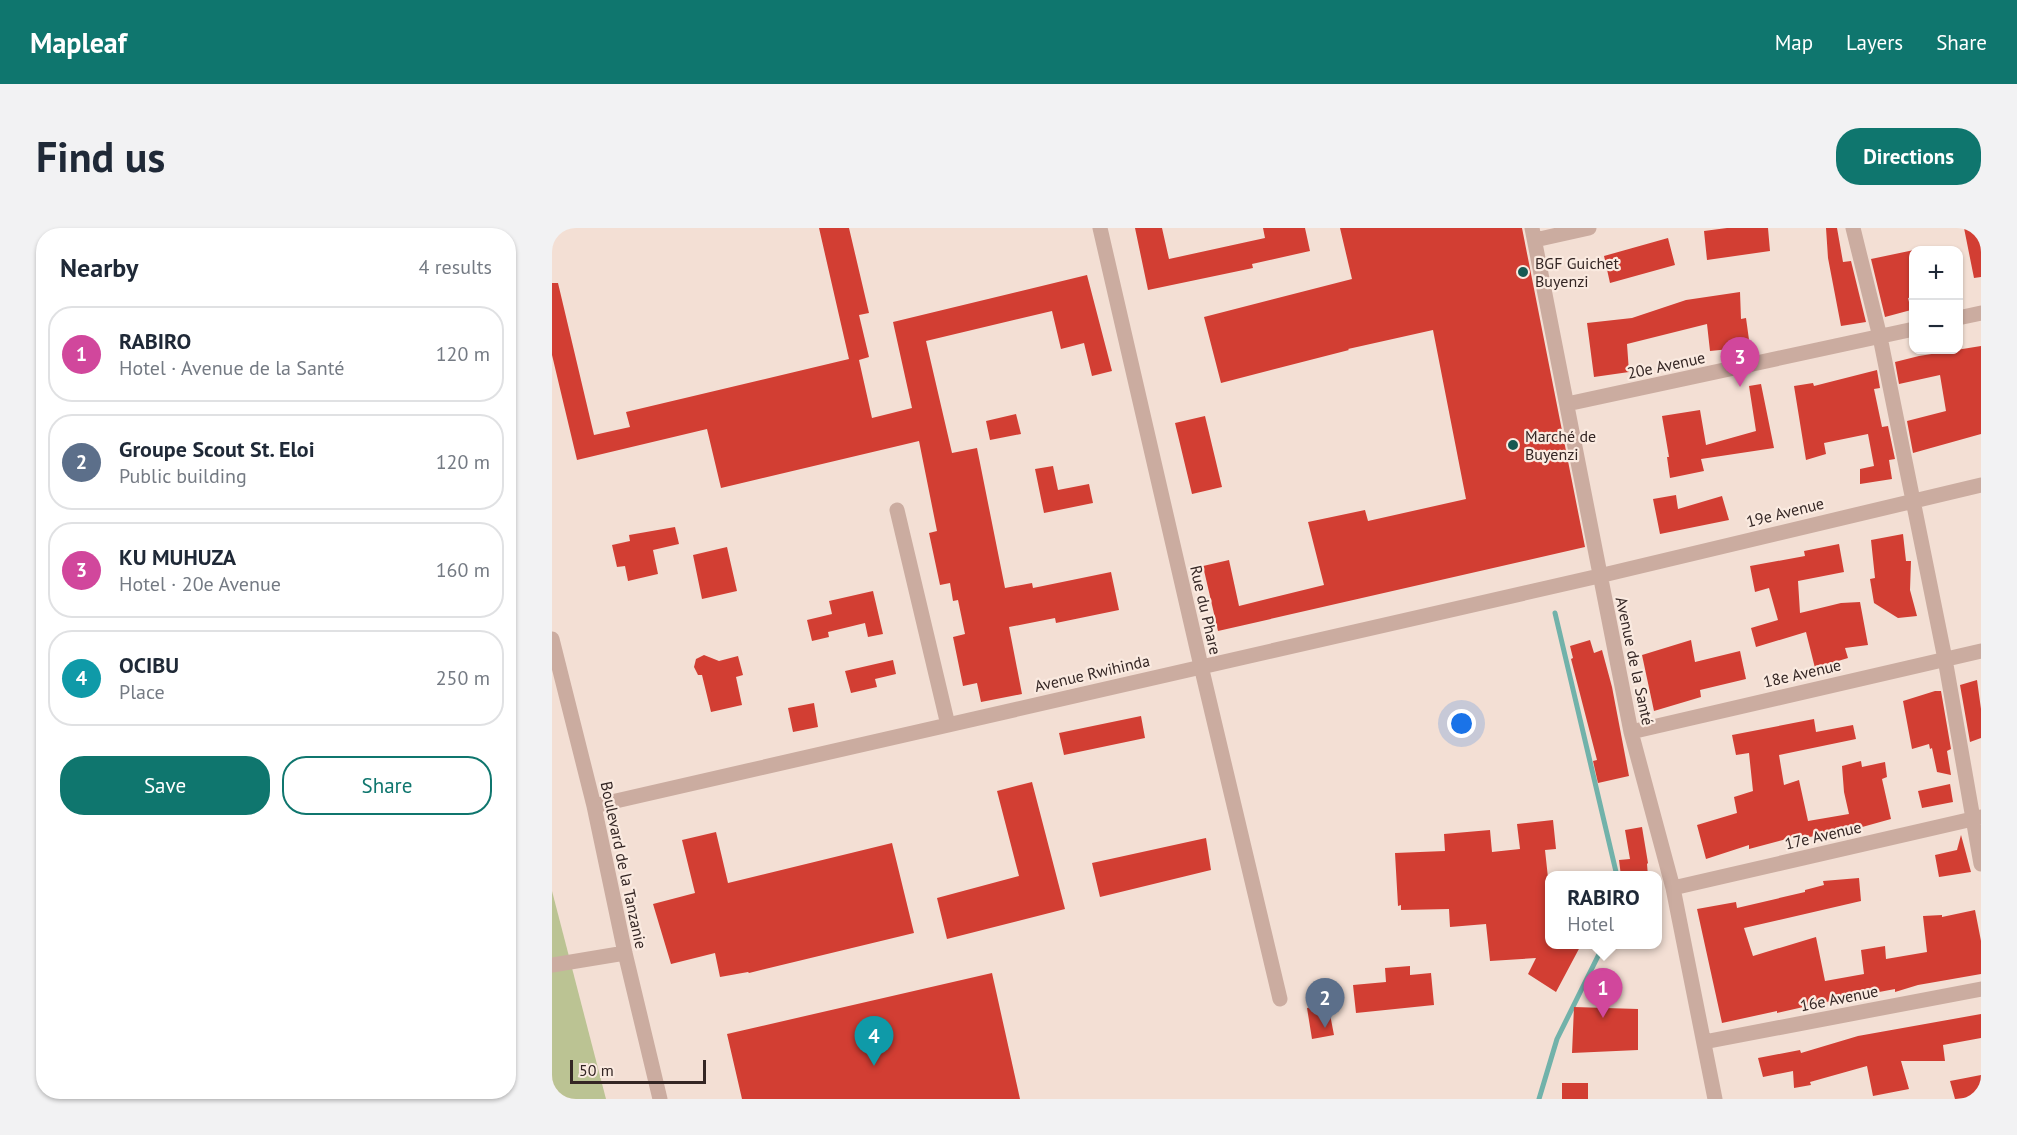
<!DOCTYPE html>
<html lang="en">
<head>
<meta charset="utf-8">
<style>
  :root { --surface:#fff; --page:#f2f2f3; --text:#1f2937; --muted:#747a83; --line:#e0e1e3; --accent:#0f766e }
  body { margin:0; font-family:"PT Sans",sans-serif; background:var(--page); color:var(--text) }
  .controls { position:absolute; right:18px; top:18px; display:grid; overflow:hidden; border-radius:12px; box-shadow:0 2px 4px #0004 }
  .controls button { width:54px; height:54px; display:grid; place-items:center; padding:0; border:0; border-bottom:2px solid var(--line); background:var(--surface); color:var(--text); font:30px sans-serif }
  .scale { position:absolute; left:18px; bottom:15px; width:136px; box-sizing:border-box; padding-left:6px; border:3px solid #342624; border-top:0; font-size:16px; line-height:21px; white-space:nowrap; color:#342624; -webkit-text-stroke:4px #faeae0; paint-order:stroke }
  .you { position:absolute; left:910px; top:496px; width:21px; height:21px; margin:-15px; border:4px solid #fff; border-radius:50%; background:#1a73e8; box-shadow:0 0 0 9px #1a73e833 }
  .badge { display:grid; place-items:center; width:39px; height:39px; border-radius:50%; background:var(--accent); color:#fff; font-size:20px; font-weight:700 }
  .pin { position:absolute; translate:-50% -50px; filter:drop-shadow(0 2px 3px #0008) }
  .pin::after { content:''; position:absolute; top:32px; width:21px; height:18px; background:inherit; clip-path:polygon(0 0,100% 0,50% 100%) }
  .popup { position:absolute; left:993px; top:643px; width:117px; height:78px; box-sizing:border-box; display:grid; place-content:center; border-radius:12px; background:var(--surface); filter:drop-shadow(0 2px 4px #0005); font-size:20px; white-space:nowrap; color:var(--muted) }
  .popup b { font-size:22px; color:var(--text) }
  .popup::after { content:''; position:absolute; left:50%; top:100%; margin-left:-12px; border:12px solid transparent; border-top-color:var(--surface) }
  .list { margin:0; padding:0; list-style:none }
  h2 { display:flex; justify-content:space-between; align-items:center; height:78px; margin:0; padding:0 24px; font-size:26px }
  h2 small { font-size:20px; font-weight:400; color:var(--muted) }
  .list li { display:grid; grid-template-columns:39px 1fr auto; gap:18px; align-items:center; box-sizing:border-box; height:96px; margin:0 12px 12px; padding:0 12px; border:2px solid var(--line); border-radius:24px }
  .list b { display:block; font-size:22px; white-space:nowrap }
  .list p { margin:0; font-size:20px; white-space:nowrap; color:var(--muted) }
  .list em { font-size:20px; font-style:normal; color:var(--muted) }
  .actions { display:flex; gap:12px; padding:18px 24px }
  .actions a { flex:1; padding:14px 0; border:2px solid var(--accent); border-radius:24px; text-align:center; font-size:21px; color:var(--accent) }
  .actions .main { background:var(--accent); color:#fff }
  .map { position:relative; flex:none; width:1429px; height:871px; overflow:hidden; border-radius:24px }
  header { display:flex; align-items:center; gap:36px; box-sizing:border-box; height:84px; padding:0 30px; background:var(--accent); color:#fff }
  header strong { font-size:28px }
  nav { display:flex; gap:33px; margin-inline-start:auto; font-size:21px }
  .intro { display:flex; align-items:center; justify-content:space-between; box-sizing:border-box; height:144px; padding:0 36px }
  h1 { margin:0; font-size:42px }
  .button { padding:15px 27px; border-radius:24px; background:var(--accent); color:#fff; font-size:21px; font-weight:700 }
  main { display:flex; gap:36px; padding:0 36px }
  aside { flex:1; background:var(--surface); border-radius:24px; box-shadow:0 2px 4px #0004 }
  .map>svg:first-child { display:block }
</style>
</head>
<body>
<header>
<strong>Mapleaf</strong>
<nav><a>Map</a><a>Layers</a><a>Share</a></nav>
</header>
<div class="intro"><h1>Find us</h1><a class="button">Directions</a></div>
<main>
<aside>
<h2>Nearby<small>4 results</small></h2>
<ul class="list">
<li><span class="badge" style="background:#d1479c">1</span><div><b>RABIRO</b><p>Hotel · Avenue de la Santé</p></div><em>120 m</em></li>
<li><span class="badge" style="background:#5c6f8a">2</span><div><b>Groupe Scout St. Eloi</b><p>Public building</p></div><em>120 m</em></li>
<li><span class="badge" style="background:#d1479c">3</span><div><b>KU MUHUZA</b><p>Hotel · 20e Avenue</p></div><em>160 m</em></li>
<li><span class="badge" style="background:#0f9aa8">4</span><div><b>OCIBU</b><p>Place</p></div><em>250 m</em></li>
</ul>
<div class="actions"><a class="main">Save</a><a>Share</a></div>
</aside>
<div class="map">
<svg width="1429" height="871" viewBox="0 0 1429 871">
  <rect width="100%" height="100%" fill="#f3dfd4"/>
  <path fill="#bbc393" d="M 0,663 L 54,871 L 0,871 Z"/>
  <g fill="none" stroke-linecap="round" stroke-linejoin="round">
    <path stroke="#71b2aa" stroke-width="5" d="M 1003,385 L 1065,648
      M 987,871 L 1005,811 L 1052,716"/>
  </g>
  <path fill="#d23e33" d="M 267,0 L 297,0 L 317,85 L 307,87 L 317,129 L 307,132 L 320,190 L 360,180 L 341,94 L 535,47 L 560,143 L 540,148 L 532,115 L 509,121 L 500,83 L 374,113 L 400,225 L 425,220 L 453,360 L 480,355 L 481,360 L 559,344 L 567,382 L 504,395 L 503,390 L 457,399 L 470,466 L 429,474 L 425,455 L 411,458 L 401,409 L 413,406 L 406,372 L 401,373 L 398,355 L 388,357 L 377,305 L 385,303 L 367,213 L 169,260 L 155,201 L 25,232 L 0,127 L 0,55 L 6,55 L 42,207 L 78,199 L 74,184 L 297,131 Z
    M 583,0 L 610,0 L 617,31 L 713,10 L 711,0 L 753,0 L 758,23 L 700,36 L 701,40 L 596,62 Z
    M 788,0 L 970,0 L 1033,319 L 666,403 L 651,338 L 677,332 L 687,378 L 772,357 L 756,294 L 813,282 L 816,293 L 914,271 L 881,102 L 796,121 L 797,122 L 669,155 L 652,89 L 800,51 Z
    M 1175,0 L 1216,0 L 1218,23 L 1155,32 L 1152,3 Z
    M 1274,0 L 1285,0 L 1291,34 L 1299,33 L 1314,94 L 1289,98 L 1276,30 Z
    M 1412,0 L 1429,0 L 1429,49 L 1422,50 Z
    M 1116,10 L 1123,37 L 1058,55 L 1052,28 Z
    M 1362,22 L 1362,69 L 1356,70 L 1359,82 L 1333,89 L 1319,31 Z
    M 1188,64 L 1189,91 L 1194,90 L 1198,119 L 1158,123 L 1155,96 L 1075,116 L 1077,144 L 1042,149 L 1035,95 L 1080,90 L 1134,72 Z
    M 1429,118 L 1429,206 L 1361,225 L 1355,193 L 1394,183 L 1388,147 L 1347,156 L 1343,134 L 1367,128 Z
    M 1325,142 L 1328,160 L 1322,161 L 1330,199 L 1336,198 L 1343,231 L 1337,232 L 1340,251 L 1308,256 L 1308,241 L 1322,238 L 1316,206 L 1272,215 L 1274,226 L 1254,232 L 1242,158 L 1261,155 L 1262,158 Z
    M 1209,156 L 1222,220 L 1149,231 L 1152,243 L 1118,250 L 1115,229 L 1117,229 L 1110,188 L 1148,182 L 1154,217 L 1204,203 L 1197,158 Z
    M 464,186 L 469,206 L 438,212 L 434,193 Z
    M 653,188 L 670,259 L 640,266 L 623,195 Z
    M 501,238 L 506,262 L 537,256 L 541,275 L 492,285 L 483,241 Z
    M 1124,267 L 1126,281 L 1170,268 L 1177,292 L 1108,306 L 1101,271 Z
    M 123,299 L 127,316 L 101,322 L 106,346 L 76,353 L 73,338 L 65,339 L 60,317 L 78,313 L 77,307 Z
    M 1351,306 L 1354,333 L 1359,333 L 1358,362 L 1365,388 L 1346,390 L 1322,375 L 1318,351 L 1323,350 L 1319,312 Z
    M 1287,316 L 1292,344 L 1246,353 L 1248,385 L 1289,375 L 1308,374 L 1316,417 L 1293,420 L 1296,430 L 1263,440 L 1254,404 L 1204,419 L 1199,400 L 1226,392 L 1217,360 L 1203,364 L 1198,338 L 1253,328 L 1252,323 Z
    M 175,319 L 185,363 L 150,371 L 141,327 Z
    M 321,363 L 331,406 L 316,409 L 313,395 L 276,404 L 277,409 L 260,413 L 255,392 L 280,386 L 277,373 Z
    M 1038,412 L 1042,425 L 1050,422 L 1060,459 L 1077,548 L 1046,555 L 1041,533 L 1045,532 L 1019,431 L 1021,430 L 1018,418 Z
    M 1139,412 L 1143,434 L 1188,423 L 1194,451 L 1148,462 L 1149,469 L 1102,483 L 1090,427 Z
    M 152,427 L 167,433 L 186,428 L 191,447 L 184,449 L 190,477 L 159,484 L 150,447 L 146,447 L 142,439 L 144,431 Z
    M 341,432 L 344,446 L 323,451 L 325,459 L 299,465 L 293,443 Z
    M 1425,452 L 1429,481 L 1429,510 L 1418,514 L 1408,457 Z
    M 1383,463 L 1389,463 L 1399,521 L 1395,523 L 1399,547 L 1385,544 L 1380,520 L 1378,521 L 1377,516 L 1360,521 L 1351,473 Z
    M 262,475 L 266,499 L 241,504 L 236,480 Z
    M 589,488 L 593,510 L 512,527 L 507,505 Z
    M 1262,491 L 1264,504 L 1301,497 L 1304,511 L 1227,527 L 1232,557 L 1247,552 L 1256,593 L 1297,586 L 1292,564 L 1290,538 L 1309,533 L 1310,539 L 1333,534 L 1335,549 L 1330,551 L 1339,591 L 1303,601 L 1246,611 L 1246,608 L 1197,621 L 1197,617 L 1154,631 L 1145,597 L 1185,585 L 1182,569 L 1201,563 L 1197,525 L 1184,527 L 1180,507 Z
    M 480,554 L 513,681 L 395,711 L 385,670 L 467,648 L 445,563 Z
    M 1398,556 L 1401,574 L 1370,580 L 1366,563 Z
    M 1001,592 L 1004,621 L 993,622 L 997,659 L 997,717 L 1029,717 L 1004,764 L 976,746 L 984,730 L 938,733 L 934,696 L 898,699 L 897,681 L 849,682 L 849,677 L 846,678 L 843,625 L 893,623 L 892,606 L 938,602 L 940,624 L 968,621 L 965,596 Z
    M 1090,599 L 1096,635 L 1095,636 L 1096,648 L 1069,648 L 1067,632 L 1078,631 L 1073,602 Z
    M 164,604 L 176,655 L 340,615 L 362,705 L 197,745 L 196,744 L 168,749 L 163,725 L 119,736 L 101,676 L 143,665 L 130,612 Z
    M 1409,607 L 1419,644 L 1387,649 L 1383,627 L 1405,622 Z
    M 654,610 L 659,642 L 548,669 L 540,635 Z
    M 1307,650 L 1309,673 L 1192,700 L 1201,728 L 1264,709 L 1273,753 L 1312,746 L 1309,722 L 1333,718 L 1334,731 L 1375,724 L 1371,688 L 1390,687 L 1390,689 L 1423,682 L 1429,713 L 1429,746 L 1366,757 L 1343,764 L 1343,761 L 1269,775 L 1225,785 L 1225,783 L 1170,795 L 1145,681 L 1184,674 L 1185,680 L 1253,664 L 1253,662 L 1272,657 L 1271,653 Z
    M 858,738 L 858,747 L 879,745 L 882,777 L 804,785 L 801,757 L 834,754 L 833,740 Z
    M 440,745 L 468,871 L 190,871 L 175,806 Z
    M 776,776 L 782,807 L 760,811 L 755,780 Z
    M 1022,779 L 1086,781 L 1086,822 L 1020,825 Z
    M 1429,786 L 1429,810 L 1391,817 L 1393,833 L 1349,833 L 1357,861 L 1321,868 L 1315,838 L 1258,854 L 1259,857 L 1242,860 L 1241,843 L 1211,849 L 1206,830 L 1248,822 L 1249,825 L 1306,808 Z
    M 1429,847 L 1429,869 L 1403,871 L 1398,853 Z
    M 1010,855 L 1036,855 L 1036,871 L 1010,871 Z"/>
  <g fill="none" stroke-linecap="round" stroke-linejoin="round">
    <path stroke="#cbaca0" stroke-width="15" d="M 548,0 L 649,438 L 728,771
      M 980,0 L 1079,504 L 1121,660 L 1163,871
      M 1301,0 L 1328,109 L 1393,431 L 1429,636
      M 983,12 L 1037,0
      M 1406,90 L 1429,85
      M 1015,176 L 1362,101
      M 345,282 L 396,497
      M 0,411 L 42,578 L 73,725 L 108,871
      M 1079,504 L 1429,423
      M 42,578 L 1047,348 L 1429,257
      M 1121,660 L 1429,589
      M 0,737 L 73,725
      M 1152,814 L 1429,761"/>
  </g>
  <g fill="#165952" stroke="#faeae0" stroke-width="2">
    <circle cx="971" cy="44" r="6"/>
    <circle cx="961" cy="217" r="6"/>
  </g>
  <g text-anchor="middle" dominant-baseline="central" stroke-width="4.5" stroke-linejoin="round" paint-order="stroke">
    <g font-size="16" fill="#342624" stroke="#faeae0" text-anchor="start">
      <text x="983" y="35">BGF Guichet<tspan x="983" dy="18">Buyenzi</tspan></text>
      <text x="973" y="208">Marché de<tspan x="973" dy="18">Buyenzi</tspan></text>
    </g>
    <g font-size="16" fill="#342624" stroke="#faeae0">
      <text transform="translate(1114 137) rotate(-12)">20e Avenue</text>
      <text transform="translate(1233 284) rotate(-14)">19e Avenue</text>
      <text transform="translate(654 382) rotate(77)">Rue du Phare</text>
      <text transform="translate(1083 433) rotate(78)">Avenue de la Santé</text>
      <text transform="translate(540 445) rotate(-13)">Avenue Rwihinda</text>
      <text transform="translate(1250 445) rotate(-13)">18e Avenue</text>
      <text transform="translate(1271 607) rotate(-13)">17e Avenue</text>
      <text transform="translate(72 637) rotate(78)">Boulevard de la Tanzanie</text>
      <text transform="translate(1287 770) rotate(-11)">16e Avenue</text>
    </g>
  </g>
</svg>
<div class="controls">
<button>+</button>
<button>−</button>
</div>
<div class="scale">50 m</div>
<div class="you"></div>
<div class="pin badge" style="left:1051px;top:790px;background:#d1479c">1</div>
<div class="popup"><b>RABIRO</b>Hotel</div>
<div class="pin badge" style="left:773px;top:800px;background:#5c6f8a">2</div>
<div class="pin badge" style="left:1188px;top:159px;background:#d1479c">3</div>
<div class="pin badge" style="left:322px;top:838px;background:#0f9aa8">4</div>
</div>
</main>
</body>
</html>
